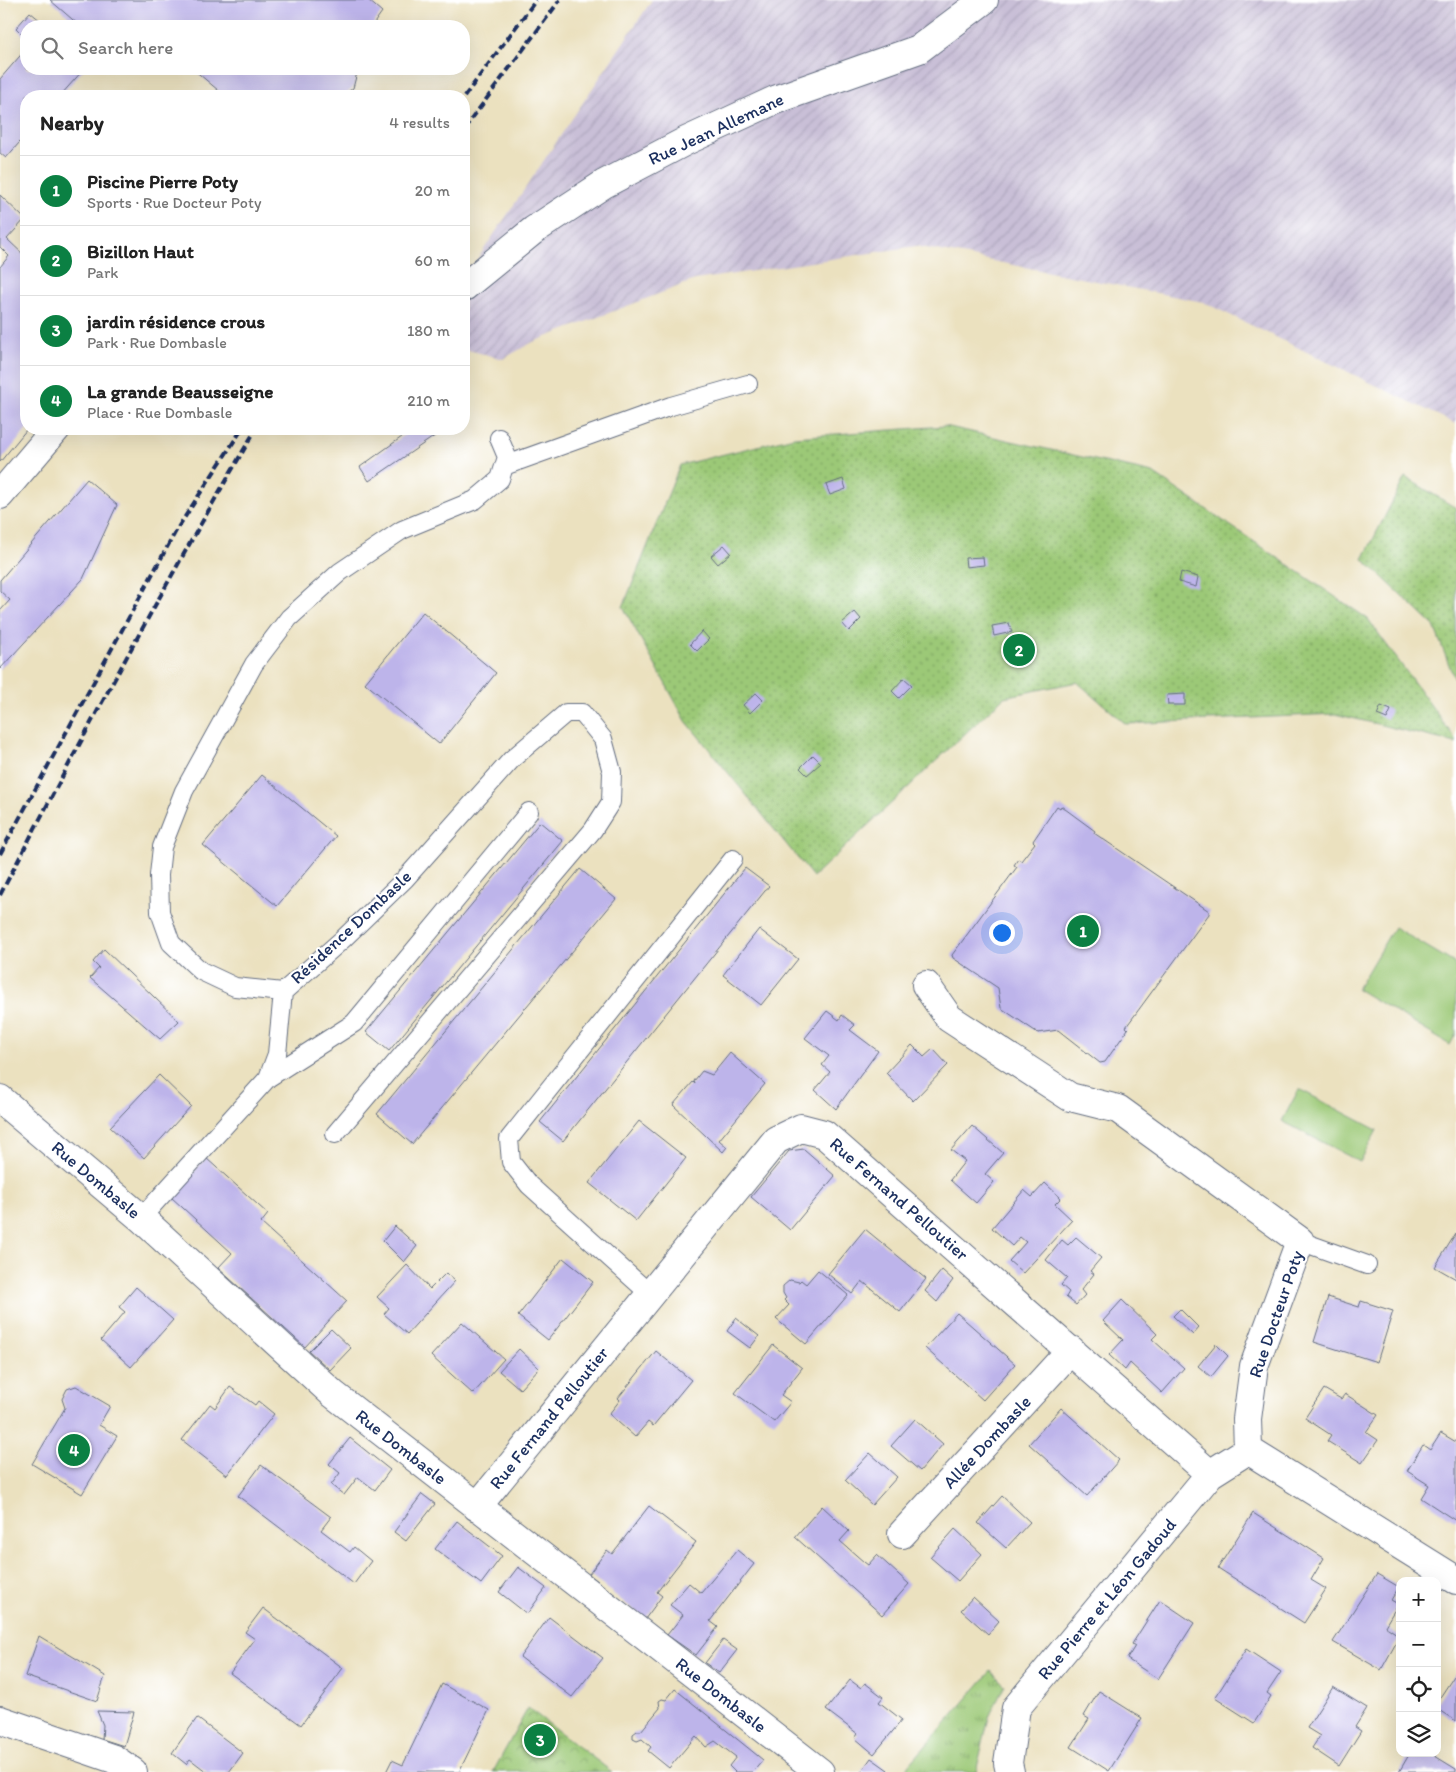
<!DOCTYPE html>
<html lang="en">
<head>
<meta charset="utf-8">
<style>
  :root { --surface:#fff; --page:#f2f2f2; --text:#222; --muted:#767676; --line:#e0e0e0; --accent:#0b8043 }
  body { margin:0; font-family:Itim,sans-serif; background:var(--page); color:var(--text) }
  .controls { position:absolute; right:15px; bottom:15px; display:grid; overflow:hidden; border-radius:10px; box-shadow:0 5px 20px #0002 }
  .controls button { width:45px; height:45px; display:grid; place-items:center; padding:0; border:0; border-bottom:1px solid var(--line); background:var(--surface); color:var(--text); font:25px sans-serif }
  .you { position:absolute; left:1001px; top:932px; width:18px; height:18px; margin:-12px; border:4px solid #fff; border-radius:50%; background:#1a73e8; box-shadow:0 0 0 8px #1a73e833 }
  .badge { display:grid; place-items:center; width:32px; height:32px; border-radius:50%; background:var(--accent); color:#fff; font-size:16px; font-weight:700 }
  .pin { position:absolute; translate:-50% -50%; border:2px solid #fff; box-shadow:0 1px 5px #0006 }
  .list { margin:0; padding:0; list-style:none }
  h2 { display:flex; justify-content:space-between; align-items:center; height:65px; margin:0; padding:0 20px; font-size:21px }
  h2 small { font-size:16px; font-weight:400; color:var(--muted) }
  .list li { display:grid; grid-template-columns:32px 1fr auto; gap:15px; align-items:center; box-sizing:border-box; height:70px; padding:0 20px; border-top:1px solid var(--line) }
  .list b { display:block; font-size:19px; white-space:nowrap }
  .list p { margin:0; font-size:16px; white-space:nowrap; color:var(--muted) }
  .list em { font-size:16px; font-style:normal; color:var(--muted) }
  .icon { flex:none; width:28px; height:28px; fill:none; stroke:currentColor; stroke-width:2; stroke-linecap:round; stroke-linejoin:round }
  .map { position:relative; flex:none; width:1456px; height:1772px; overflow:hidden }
  .search { position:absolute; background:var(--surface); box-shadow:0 5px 20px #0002; left:20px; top:20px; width:450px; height:55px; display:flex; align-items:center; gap:12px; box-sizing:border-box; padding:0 18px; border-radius:20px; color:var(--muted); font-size:19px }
  .panel { position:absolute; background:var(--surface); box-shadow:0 5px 20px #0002; left:20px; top:90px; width:450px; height:345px; border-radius:20px }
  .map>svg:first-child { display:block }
</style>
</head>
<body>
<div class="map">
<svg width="1456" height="1772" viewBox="0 0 1456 1772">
  <defs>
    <pattern id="industrial-furrows" width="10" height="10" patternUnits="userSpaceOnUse" patternTransform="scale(1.25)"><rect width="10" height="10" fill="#c9bfd7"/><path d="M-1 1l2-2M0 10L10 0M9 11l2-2" fill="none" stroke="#aca4bb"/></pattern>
    <pattern id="grass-tufts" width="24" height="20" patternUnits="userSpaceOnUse" patternTransform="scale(1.25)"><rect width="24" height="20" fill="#9cc977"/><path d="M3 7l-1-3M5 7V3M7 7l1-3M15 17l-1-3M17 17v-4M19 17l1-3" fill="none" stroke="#7ea465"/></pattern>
    <pattern id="park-crowns" width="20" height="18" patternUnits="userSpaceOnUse" patternTransform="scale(1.25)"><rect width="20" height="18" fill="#9cc977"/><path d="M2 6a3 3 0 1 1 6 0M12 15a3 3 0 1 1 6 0" fill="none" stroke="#7ea465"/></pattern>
    <pattern id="garden-dots" width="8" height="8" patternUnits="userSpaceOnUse" patternTransform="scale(1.25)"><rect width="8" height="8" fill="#9cc977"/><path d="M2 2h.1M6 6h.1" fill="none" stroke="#7ea465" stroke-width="1.8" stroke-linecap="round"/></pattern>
  </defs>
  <rect width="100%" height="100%" fill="#fff"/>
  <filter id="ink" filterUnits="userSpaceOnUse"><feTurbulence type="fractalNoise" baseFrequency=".02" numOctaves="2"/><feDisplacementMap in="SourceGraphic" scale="10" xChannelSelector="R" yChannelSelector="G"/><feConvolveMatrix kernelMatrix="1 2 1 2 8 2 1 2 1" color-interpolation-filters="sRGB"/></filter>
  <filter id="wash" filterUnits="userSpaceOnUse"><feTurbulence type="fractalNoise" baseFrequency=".0096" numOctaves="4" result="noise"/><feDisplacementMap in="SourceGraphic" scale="20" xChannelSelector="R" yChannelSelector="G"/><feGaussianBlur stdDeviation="1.12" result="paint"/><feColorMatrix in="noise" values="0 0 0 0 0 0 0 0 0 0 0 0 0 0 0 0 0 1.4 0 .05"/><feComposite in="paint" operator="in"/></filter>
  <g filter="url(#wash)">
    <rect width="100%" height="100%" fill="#ebe1bf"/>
    <path fill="url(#industrial-furrows)" d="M 652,0 L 1456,0 L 1456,424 L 1203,302 L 916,246 L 695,280 L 533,342 L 503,359 L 464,349 L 464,279 Z"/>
    <path fill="url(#grass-tufts)" stroke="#5c7c6a" d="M 991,1671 L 1005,1685 L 989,1717 L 976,1772 L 903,1772 Z"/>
    <path fill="url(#park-crowns)" stroke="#5c7c6a" d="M 528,1708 L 612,1772 L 493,1772 Z"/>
    <path fill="url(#garden-dots)" stroke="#5c7c6a" d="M 945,426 L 1153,473 L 1368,619 L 1456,740 L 1456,743 L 1335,714 L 1126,724 L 1077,682 L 1004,697 L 813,877 L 686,721 L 623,607 L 680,465 L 794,437 Z
      M 1405,477 L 1456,508 L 1456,683 L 1434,626 L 1363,559 Z"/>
    <path fill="#9cc977" stroke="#5c7c6a" d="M 1394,927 L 1456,964 L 1456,1034 L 1450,1045 L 1357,989 Z
      M 1299,1089 L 1377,1130 L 1360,1162 L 1282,1121 Z"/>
    <g id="blocks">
      <path fill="#bdb4ea" d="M 50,0 L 368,0 L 382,12 L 372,26 L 80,26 Z
        M 30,12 L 47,26 L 26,26 L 26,38 L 16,28 Z
        M 26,49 L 26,69 L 84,69 L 60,96 L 26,96 L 26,135 L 6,158 L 0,153 L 0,79 Z
        M 193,69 L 358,69 L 353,88 L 343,96 L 225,96 Z
        M 0,195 L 25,219 L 7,239 L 26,257 L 27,429 L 0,462 L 0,267 L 9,256 L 0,247 Z
        M 413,429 L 445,429 L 369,481 L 360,467 Z
        M 87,479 L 117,505 L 83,579 L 0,669 L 0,611 L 10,600 L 0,591 L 0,580 Z
        M 843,479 L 846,489 L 830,495 L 826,485 Z
        M 724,545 L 731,553 L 718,564 L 711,556 Z
        M 983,557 L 984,565 L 966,567 L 965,558 Z
        M 1181,572 L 1198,577 L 1196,587 L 1179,582 Z
        M 423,612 L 496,673 L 439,744 L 365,683 Z
        M 855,612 L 861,619 L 849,631 L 842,623 Z
        M 1009,623 L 1012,632 L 994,636 L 992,626 Z
        M 702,631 L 709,639 L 697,651 L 690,644 Z
        M 904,678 L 912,685 L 899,698 L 892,691 Z
        M 756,693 L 763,700 L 750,713 L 743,705 Z
        M 1185,694 L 1185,705 L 1168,705 L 1167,695 Z
        M 1381,706 L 1391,710 L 1387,719 L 1377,715 Z
        M 813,755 L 821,763 L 807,775 L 800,768 Z
        M 262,775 L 336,836 L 277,906 L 203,845 Z
        M 1057,806 L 1060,808 L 1061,806 L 1095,831 L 1094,833 L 1209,911 L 1209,914 L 1126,1027 L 1128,1029 L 1105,1062 L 1100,1063 L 1058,1030 L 1038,1033 L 1001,1008 L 998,988 L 953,958 L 952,955 L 1017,867 L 1014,865 L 1018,859 L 1021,861 L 1035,843 L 1033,841 Z
        M 540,822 L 563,841 L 389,1051 L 366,1032 Z
        M 745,868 L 769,886 L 563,1141 L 540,1122 Z
        M 580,869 L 616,899 L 412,1144 L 377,1114 Z
        M 759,929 L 798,959 L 761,1005 L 723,975 Z
        M 104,949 L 179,1021 L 160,1039 L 90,978 L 99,968 L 93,962 Z
        M 827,1011 L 839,1020 L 842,1015 L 855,1025 L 850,1030 L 878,1051 L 836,1109 L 815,1090 L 830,1072 L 822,1065 L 829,1056 L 805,1038 Z
        M 912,1045 L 924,1057 L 933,1049 L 948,1065 L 913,1101 L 886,1073 Z
        M 730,1053 L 765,1084 L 719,1140 L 727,1147 L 723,1152 L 673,1105 L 693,1082 L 695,1084 L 694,1081 L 702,1071 L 712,1075 Z
        M 159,1075 L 191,1106 L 144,1158 L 110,1127 Z
        M 639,1121 L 686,1158 L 636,1221 L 589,1183 Z
        M 972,1126 L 1003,1153 L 985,1174 L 994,1182 L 976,1203 L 950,1180 L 965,1161 L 951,1150 Z
        M 804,1149 L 835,1176 L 790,1230 L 751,1197 L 789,1151 Z
        M 206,1158 L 268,1214 L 261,1223 L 347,1301 L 305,1347 L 218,1268 L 232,1253 L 171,1197 Z
        M 1045,1183 L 1061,1198 L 1055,1204 L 1072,1220 L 1023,1273 L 1009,1261 L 1026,1242 L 1020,1237 L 1012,1246 L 992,1228 L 1024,1190 L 1032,1197 Z
        M 395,1226 L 417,1246 L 404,1262 L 383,1241 Z
        M 865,1229 L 926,1279 L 900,1312 L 862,1281 L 852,1294 L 828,1274 Z
        M 1456,1233 L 1456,1279 L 1435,1267 Z
        M 1076,1237 L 1101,1258 L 1090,1271 L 1094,1274 L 1081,1290 L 1085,1295 L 1076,1305 L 1066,1297 L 1069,1292 L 1061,1285 L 1067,1278 L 1046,1260 L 1062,1240 L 1068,1245 Z
        M 563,1258 L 593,1282 L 548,1340 L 518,1316 Z
        M 407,1265 L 430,1289 L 446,1273 L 455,1281 L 407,1334 L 384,1314 L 389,1308 L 377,1297 Z
        M 818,1270 L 848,1295 L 806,1344 L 776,1319 L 789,1305 L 784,1300 L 786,1298 L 783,1293 L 783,1286 L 790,1280 L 799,1282 L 801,1280 L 806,1284 Z
        M 942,1270 L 953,1280 L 937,1302 L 925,1291 Z
        M 136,1287 L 173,1320 L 131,1367 L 101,1340 L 125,1312 L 119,1307 Z
        M 1328,1297 L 1359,1307 L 1361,1301 L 1393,1311 L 1377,1362 L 1314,1342 Z
        M 1122,1300 L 1157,1334 L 1152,1339 L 1184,1368 L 1162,1393 L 1130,1363 L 1125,1370 L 1109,1355 L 1123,1340 L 1103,1321 Z
        M 1180,1309 L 1199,1328 L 1193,1335 L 1173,1316 Z
        M 957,1313 L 1015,1364 L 983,1400 L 925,1348 Z
        M 736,1318 L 759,1336 L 750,1348 L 727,1331 Z
        M 462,1322 L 504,1359 L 473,1394 L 431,1356 Z
        M 331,1329 L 351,1348 L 330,1370 L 309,1351 Z
        M 1216,1344 L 1228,1356 L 1211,1377 L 1198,1366 Z
        M 773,1345 L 802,1368 L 781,1395 L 791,1402 L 774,1422 L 735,1393 Z
        M 519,1349 L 539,1368 L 520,1389 L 499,1371 Z
        M 656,1351 L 691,1380 L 653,1426 L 648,1422 L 635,1437 L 609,1414 L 620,1400 L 618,1398 Z
        M 76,1386 L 110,1406 L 99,1425 L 117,1436 L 82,1494 L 32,1464 L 65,1408 L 62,1399 L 67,1389 Z
        M 230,1387 L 255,1405 L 258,1401 L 274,1414 L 227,1475 L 182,1440 L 210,1404 L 215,1408 Z
        M 1324,1389 L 1341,1399 L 1345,1394 L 1378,1415 L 1366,1432 L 1378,1440 L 1362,1463 L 1327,1441 L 1331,1435 L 1305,1418 Z
        M 1061,1408 L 1119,1460 L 1087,1496 L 1029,1444 Z
        M 915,1419 L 943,1444 L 920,1471 L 891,1446 Z
        M 1441,1433 L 1456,1442 L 1456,1521 L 1421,1498 L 1429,1485 L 1407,1471 L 1423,1445 L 1430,1450 Z
        M 350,1438 L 390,1470 L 375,1490 L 358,1477 L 344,1495 L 331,1485 L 340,1473 L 329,1464 Z
        M 870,1453 L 897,1477 L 872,1505 L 845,1480 Z
        M 261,1465 L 331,1517 L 321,1530 L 350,1552 L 354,1547 L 371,1561 L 354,1584 L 238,1496 Z
        M 422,1494 L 435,1504 L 406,1541 L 394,1532 Z
        M 1002,1496 L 1030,1522 L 1006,1548 L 978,1523 Z
        M 649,1506 L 696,1542 L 657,1592 L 662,1596 L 645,1619 L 589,1574 L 607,1550 L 612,1554 Z
        M 822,1506 L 849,1531 L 840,1541 L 864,1562 L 868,1565 L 877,1555 L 909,1584 L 882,1615 L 795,1537 Z
        M 1253,1513 L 1324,1558 L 1311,1580 L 1326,1589 L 1304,1623 L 1218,1568 Z
        M 457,1521 L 502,1556 L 481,1584 L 435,1549 Z
        M 955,1529 L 982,1554 L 958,1581 L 930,1557 Z
        M 737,1550 L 754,1564 L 710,1621 L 718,1627 L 696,1655 L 667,1635 L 683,1615 L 670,1605 L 689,1583 L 701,1593 Z
        M 518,1567 L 546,1588 L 527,1614 L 499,1592 Z
        M 1377,1574 L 1399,1587 L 1391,1600 L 1398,1604 L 1385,1626 L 1400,1636 L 1381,1670 L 1333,1642 Z
        M 973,1597 L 999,1621 L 988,1634 L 961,1610 Z
        M 1160,1600 L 1194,1623 L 1158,1679 L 1127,1659 L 1135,1646 L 1132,1644 Z
        M 263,1608 L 343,1668 L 301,1725 L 230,1673 L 255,1639 L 245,1632 Z
        M 549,1617 L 603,1658 L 572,1697 L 520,1657 Z
        M 39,1636 L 105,1676 L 97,1701 L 25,1676 Z
        M 723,1640 L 737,1650 L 719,1673 L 705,1663 Z
        M 1246,1649 L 1281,1672 L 1267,1693 L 1271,1696 L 1254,1723 L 1215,1698 Z
        M 1456,1673 L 1456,1721 L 1437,1709 L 1437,1702 Z
        M 850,1680 L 861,1688 L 865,1683 L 883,1697 L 879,1702 L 902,1720 L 874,1754 L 855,1738 L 858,1734 L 826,1710 Z
        M 442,1684 L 489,1710 L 459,1772 L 386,1772 L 392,1760 L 403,1765 Z
        M 1333,1687 L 1367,1708 L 1355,1727 L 1361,1731 L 1339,1766 L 1312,1748 L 1320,1736 L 1307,1728 Z
        M 675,1689 L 763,1760 L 753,1772 L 735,1772 L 729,1766 L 736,1757 L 715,1741 L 706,1747 L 696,1736 L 669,1768 L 648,1751 L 651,1747 L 642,1739 L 637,1741 L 633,1739 L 633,1734 L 637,1731 L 641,1731 L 660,1708 L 659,1701 L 662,1699 L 666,1700 Z
        M 1099,1691 L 1142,1718 L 1109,1771 L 1071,1747 L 1089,1719 L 1084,1716 Z
        M 97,1711 L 134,1712 L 124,1746 L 102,1739 L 103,1725 Z
        M 197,1718 L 243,1753 L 229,1772 L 207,1772 L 190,1759 L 186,1764 L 172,1753 Z
        M 1410,1753 L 1430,1753 L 1456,1769 L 1456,1772 L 1399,1772 Z
        M 871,1758 L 888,1770 L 886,1772 L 861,1772 Z"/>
    </g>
  </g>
  <g filter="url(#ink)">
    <use href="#blocks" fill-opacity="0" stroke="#646d80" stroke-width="1"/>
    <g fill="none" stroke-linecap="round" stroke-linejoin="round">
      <defs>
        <path id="lane" d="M 504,466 L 671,406 L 748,384
          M 268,1078 L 354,1023 L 529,812
          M 335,1134 L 593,830 L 611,802 L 612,772 L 603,739 L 582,713 L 566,713 L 512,759 L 405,879 L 343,939 L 283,992 L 235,987 L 201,971 L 171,943 L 160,912 L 159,875 L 162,847 L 184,791 L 254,664 L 289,618 L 340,572 L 402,530 L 475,500 L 500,479 L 507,457 L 499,438
          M 141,1218 L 268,1078 L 277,1054 L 283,992
          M 1300,1241 L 1367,1265
          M 650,1294 L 529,1185 L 511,1162 L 509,1139 L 733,859"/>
        <path id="street" d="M 464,287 L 534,230 L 604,184 L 686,141 L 775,100 L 919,49 L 984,0
          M 0,495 L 56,429
          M 926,985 L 949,1018 L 1070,1097 L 1118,1109 L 1300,1241 L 1254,1366 L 1247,1419 L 1248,1450 L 1456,1580
          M 0,1099 L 141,1218 L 333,1394 L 820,1772
          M 477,1507 L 776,1140 L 801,1128 L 824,1134 L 1210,1474
          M 902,1534 L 1071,1350
          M 0,1720 L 114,1759 L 133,1772
          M 1010,1772 L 1008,1763 L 1016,1708 L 1210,1474 L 1248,1450"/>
      </defs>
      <use href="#lane" stroke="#646d80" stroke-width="20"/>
      <use href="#street" stroke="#646d80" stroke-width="30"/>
      <use href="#lane" stroke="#fff" stroke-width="18"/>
      <use href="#street" stroke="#fff" stroke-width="28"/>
      <path stroke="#1b2f5e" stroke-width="4" stroke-dasharray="8 4" stroke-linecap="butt" d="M 464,97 L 536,0
        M 464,129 L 560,0
        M 0,854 L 177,529 L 242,429
        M 0,895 C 82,738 166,581 256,429"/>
    </g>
  </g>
  <g text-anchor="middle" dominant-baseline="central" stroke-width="4" stroke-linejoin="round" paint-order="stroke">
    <g font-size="18" fill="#1b2f5e" stroke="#fff">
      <text transform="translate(716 129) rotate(-25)">Rue Jean Allemane</text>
      <text transform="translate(351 927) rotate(-43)">Résidence Dombasle</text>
      <text transform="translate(96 1180) rotate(40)">Rue Dombasle</text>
      <text transform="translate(899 1199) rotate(41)">Rue Fernand Pelloutier</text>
      <text transform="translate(1276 1314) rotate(-71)">Rue Docteur Poty</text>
      <text transform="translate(549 1418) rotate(-51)">Rue Fernand Pelloutier</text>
      <text transform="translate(987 1442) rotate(-47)">Allée Dombasle</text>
      <text transform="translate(401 1447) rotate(38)">Rue Dombasle</text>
      <text transform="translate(1107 1599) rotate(-50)">Rue Pierre et Léon Gadoud</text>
      <text transform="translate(721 1695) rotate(38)">Rue Dombasle</text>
    </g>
  </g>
</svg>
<div class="controls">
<button>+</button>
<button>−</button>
<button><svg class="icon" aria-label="locate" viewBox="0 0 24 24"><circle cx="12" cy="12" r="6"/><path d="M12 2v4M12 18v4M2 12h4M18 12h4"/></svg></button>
<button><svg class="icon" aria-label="layers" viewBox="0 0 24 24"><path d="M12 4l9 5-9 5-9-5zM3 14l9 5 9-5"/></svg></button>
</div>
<div class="you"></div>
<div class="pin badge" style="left:1083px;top:931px">1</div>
<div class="pin badge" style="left:1019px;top:650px">2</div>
<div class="pin badge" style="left:540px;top:1740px">3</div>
<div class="pin badge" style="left:74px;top:1450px">4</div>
<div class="search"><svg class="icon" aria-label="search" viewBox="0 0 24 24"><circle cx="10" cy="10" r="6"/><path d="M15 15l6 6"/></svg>Search here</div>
<section class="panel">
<h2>Nearby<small>4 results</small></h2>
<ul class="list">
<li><span class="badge">1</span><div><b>Piscine Pierre Poty</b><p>Sports · Rue Docteur Poty</p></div><em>20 m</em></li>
<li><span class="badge">2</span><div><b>Bizillon Haut</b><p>Park</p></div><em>60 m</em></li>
<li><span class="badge">3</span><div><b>jardin résidence crous</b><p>Park · Rue Dombasle</p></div><em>180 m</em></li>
<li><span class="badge">4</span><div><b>La grande Beausseigne</b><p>Place · Rue Dombasle</p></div><em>210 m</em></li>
</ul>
</section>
</div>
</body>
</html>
